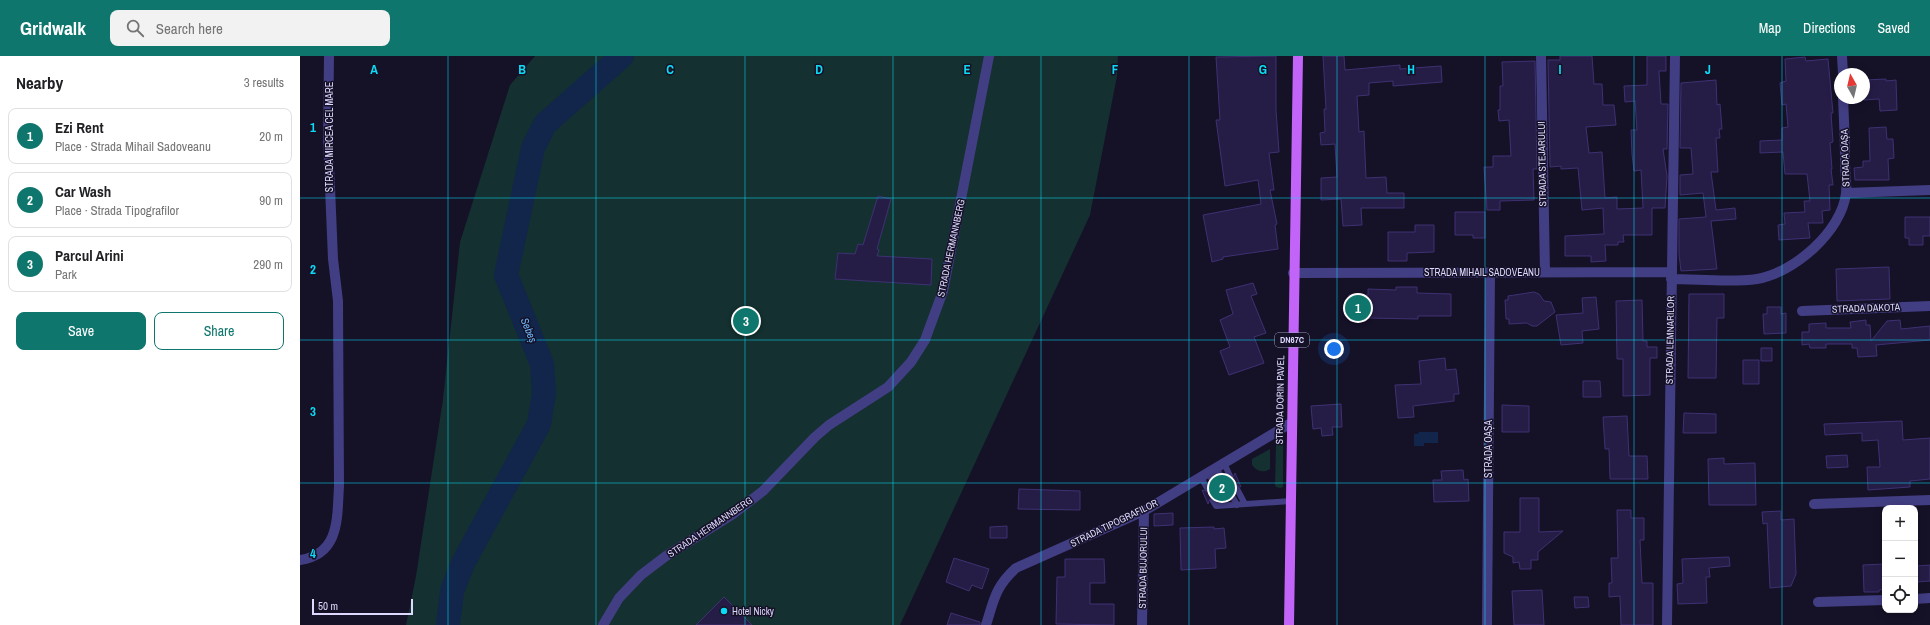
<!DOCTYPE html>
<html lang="en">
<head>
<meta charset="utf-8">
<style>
  :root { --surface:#fff; --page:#f2f2f2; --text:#202124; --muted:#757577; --line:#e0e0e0; --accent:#0f766e }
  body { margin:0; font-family:"Archivo Narrow",sans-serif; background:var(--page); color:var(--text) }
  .controls { position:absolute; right:12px; bottom:12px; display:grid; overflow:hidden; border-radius:8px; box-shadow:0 2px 10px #0003 }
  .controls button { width:36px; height:36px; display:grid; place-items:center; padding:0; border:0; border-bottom:1px solid var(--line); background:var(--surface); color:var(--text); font:20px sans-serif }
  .compass { position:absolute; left:1534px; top:12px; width:36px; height:36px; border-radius:50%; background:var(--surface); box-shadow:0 2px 10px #0003; rotate:352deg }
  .scale { position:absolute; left:12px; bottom:10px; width:101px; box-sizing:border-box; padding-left:4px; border:2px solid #ddd8fd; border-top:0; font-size:11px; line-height:14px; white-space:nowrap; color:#ddd8fd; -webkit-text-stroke:3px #151127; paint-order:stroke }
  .you { position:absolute; left:1034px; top:293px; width:14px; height:14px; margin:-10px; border:3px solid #fff; border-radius:50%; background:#1a73e8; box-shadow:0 0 0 6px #1a73e833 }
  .badge { display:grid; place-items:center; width:26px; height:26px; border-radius:50%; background:var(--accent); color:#fff; font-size:13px; font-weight:700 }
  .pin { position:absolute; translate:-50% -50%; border:2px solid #fff; box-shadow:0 1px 4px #0006 }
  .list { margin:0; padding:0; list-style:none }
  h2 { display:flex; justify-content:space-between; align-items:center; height:52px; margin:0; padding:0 16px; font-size:17px }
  h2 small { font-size:13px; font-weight:400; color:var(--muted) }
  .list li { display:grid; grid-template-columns:26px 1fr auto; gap:12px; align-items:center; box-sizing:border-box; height:56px; margin:0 8px 8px; padding:0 8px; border:1px solid var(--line); border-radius:8px }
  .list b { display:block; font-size:15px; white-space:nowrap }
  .list p { margin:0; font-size:13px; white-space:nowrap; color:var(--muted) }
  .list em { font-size:13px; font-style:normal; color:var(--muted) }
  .actions { display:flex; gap:8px; padding:12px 16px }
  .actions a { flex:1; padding:9px 0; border:1px solid var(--accent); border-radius:8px; text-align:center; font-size:14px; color:var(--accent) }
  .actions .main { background:var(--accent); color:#fff }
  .icon { flex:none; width:22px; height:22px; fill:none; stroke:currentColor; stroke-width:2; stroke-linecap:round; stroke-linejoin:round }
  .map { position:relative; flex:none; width:1630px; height:569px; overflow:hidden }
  header { display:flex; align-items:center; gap:24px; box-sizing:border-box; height:56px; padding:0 20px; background:var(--accent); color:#fff }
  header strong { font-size:19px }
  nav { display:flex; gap:22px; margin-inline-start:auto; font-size:14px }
  .search { width:280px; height:36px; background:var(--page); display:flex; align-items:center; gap:10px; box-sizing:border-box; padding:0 14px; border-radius:8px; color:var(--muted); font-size:15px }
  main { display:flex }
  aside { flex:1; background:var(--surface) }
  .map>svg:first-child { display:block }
</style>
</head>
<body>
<header>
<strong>Gridwalk</strong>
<div class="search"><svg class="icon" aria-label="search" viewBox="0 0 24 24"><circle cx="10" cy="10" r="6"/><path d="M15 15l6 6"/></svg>Search here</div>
<nav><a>Map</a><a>Directions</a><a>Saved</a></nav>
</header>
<main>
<aside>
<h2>Nearby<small>3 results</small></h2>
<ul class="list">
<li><span class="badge">1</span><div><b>Ezi Rent</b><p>Place · Strada Mihail Sadoveanu</p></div><em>20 m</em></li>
<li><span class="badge">2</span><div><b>Car Wash</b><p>Place · Strada Tipografilor</p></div><em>90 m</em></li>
<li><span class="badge">3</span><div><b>Parcul Arini</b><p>Park</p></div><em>290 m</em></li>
</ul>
<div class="actions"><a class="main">Save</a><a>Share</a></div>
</aside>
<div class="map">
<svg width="1630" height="569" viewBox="0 0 1630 569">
  <rect width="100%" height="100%" fill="#151127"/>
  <path fill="#143030" d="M 235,0 L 818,0 L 817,20 L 790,159 L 600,569 L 106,569 L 116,520 L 143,343 L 160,186 L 210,29 Z
    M 981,384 L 983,388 L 983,431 L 980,432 L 976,431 L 975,429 L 976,388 Z
    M 970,393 L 970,413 C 964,417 957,416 952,409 L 952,403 Z"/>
  <path fill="#11264a" d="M 1119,376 L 1138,376 L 1138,387 L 1124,387 L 1124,390 L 1114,390 L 1114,378 L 1118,378 Z"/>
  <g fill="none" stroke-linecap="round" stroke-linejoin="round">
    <path stroke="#11264a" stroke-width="24" d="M 148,569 L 152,535 L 163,507 L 239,368 L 244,337 L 242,308 L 206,219 L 233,92 L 245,68 L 322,0"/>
  </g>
  <path fill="#261d47" stroke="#3e3172" d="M 976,0 L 976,54 L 979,96 L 969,97 L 974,134 L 970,134 L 977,168 L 975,169 L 978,193 L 923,201 L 923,203 L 912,206 L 903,159 L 961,148 L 958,124 L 925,130 L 916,64 L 920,64 L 916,1 Z
    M 1023,0 L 1044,0 L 1045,14 L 1100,9 L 1100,13 L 1141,10 L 1142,26 L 1093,30 L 1093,25 L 1069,27 L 1069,39 L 1057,40 L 1059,76 L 1064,75 L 1066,122 L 1086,121 L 1087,137 L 1104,137 L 1104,152 L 1061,152 L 1062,169 L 1043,170 L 1041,143 L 1021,144 L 1021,122 L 1037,121 L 1035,88 L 1021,89 L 1020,77 L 1025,76 L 1024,53 L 1026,53 Z
    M 1260,0 L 1292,0 L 1294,28 L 1302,28 L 1303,49 L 1314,49 L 1316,69 L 1286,71 L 1289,97 L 1302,96 L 1305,142 L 1317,141 L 1317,153 L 1343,152 L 1341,114 L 1334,115 L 1332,98 L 1331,74 L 1337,74 L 1335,45 L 1325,46 L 1324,30 L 1347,29 L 1347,0 L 1366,0 L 1366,15 L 1359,15 L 1361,48 L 1368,48 L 1367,93 L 1363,93 L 1367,120 L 1365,152 L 1352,152 L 1352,179 L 1323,179 L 1324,186 L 1318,186 L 1318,189 L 1305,189 L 1306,205 L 1291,206 L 1291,200 L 1265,200 L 1265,180 L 1304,178 L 1303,152 L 1282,154 L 1278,112 L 1261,113 L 1261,110 L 1250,111 L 1248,4 L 1260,4 Z
    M 1505,1 L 1506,5 L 1528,3 L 1533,57 L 1531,57 L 1533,86 L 1530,87 L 1532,113 L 1531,113 L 1533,129 L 1529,129 L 1530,154 L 1522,155 L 1523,167 L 1508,167 L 1510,182 L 1479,184 L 1478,169 L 1485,168 L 1484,157 L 1505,156 L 1504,145 L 1510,145 L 1507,118 L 1485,118 L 1483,96 L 1460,97 L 1460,85 L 1482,84 L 1482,72 L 1488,71 L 1486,48 L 1482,49 L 1480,27 L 1486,25 L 1485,3 Z
    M 1235,5 L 1237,113 L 1233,113 L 1234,144 L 1200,145 L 1200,154 L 1187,154 L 1184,111 L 1193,111 L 1193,100 L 1211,100 L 1209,64 L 1199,65 L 1198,54 L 1200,54 L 1200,30 L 1203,30 L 1202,6 Z
    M 1586,23 L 1586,25 L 1596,24 L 1597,54 L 1580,55 L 1579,43 L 1564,44 L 1564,24 Z
    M 1416,24 L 1417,49 L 1420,48 L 1422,73 L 1419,73 L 1420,82 L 1416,82 L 1418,116 L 1411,116 L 1416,154 L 1435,152 L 1436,163 L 1411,165 L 1417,213 L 1381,215 L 1379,198 L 1379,163 L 1406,161 L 1403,137 L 1380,139 L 1380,119 L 1393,118 L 1391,92 L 1380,92 L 1381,27 Z
    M 1586,71 L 1587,83 L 1593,83 L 1594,102 L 1588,103 L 1589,124 L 1555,124 L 1554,112 L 1563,111 L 1563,105 L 1570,105 L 1569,72 Z
    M 578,140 L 591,143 L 577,193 L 579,194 L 577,200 L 632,203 L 631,229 L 535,223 L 538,197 L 555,198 L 558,188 L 563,189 Z
    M 1155,156 L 1185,156 L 1185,182 L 1173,182 L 1173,179 L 1155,179 Z
    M 1605,161 L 1630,161 L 1630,180 L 1623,180 L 1623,189 L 1609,189 L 1609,182 L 1605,182 Z
    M 1115,169 L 1134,169 L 1134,196 L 1107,197 L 1107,205 L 1088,205 L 1088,176 L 1115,176 Z
    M 1589,211 L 1590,243 L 1537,245 L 1536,213 Z
    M 953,227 L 957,238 L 951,240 L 966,277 L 954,281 L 964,307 L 929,319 L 920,295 L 930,291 L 920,264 L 933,258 L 926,234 Z
    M 1096,231 L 1117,231 L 1117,237 L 1151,238 L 1151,260 L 1118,260 L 1118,263 L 1066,262 L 1066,265 L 1050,265 L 1049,239 L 1068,239 L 1068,233 L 1096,234 Z
    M 1234,236 L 1239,238 L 1244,245 L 1251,246 L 1255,256 L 1237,270 L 1232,270 L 1227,267 L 1209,268 L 1209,263 L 1206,263 L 1205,244 L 1208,244 L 1208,240 Z
    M 1389,238 L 1424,238 L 1424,262 L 1417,262 L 1416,322 L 1388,322 Z
    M 1296,241 L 1299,273 L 1282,275 L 1283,287 L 1261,289 L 1256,259 L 1283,257 L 1282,242 Z
    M 1342,244 L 1343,285 L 1347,285 L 1347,291 L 1357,291 L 1357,302 L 1350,302 L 1350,339 L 1323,340 L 1323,303 L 1317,303 L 1316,245 Z
    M 1467,251 L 1481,251 L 1481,258 L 1486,257 L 1486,277 L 1464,278 L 1463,258 L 1467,258 Z
    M 1566,264 L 1566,269 L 1570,269 L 1571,285 L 1587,265 L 1600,264 L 1601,273 L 1630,270 L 1630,284 L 1576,289 L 1577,300 L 1558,301 L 1557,292 L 1552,292 L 1552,288 L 1526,288 L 1526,292 L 1510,292 L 1509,288 L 1502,289 L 1502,276 L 1509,276 L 1509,268 L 1526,267 L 1526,272 L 1551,272 L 1550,266 Z
    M 1461,292 L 1472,292 L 1472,305 L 1461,305 Z
    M 1145,302 L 1146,314 L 1156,313 L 1159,338 L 1154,338 L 1154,345 L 1113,350 L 1114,361 L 1098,362 L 1095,329 L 1121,328 L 1119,305 Z
    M 1443,304 L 1459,304 L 1459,328 L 1443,328 Z
    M 1283,325 L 1300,325 L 1301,341 L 1283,341 Z
    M 1041,348 L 1042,371 L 1032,371 L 1033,379 L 1022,380 L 1021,372 L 1013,373 L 1011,350 Z
    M 1202,349 L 1229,350 L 1229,376 L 1202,376 Z
    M 1384,357 L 1416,358 L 1416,377 L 1383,377 Z
    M 1327,360 L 1329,400 L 1347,400 L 1348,423 L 1310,423 L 1309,393 L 1305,393 L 1303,361 Z
    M 1602,365 L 1603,384 L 1630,382 L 1630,423 L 1610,425 L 1610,431 L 1568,434 L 1567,411 L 1580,411 L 1578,384 L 1562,385 L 1562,377 L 1525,379 L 1524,368 Z
    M 1547,399 L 1548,411 L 1527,412 L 1526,400 Z
    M 1424,402 L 1424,408 L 1455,407 L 1456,449 L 1409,449 L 1408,403 Z
    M 1163,414 L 1164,424 L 1168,423 L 1169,445 L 1134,446 L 1133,424 L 1142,424 L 1141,415 Z
    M 935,417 L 941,431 L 937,429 L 933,432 L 928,432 L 926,434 L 926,438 L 919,437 L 917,443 L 911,441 L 908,448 L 902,434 L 909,436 L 911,432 L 918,431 L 918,426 L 924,427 L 927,424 L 932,424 Z
    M 719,433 L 780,435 L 780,454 L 718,453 Z
    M 1220,442 L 1239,442 L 1239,476 L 1263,475 L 1238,496 L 1238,504 L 1231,504 L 1231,513 L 1220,513 L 1219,506 L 1213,507 L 1213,501 L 1204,497 L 1204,476 L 1220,476 Z
    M 1317,454 L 1331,454 L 1331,462 L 1344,462 L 1344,484 L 1340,484 L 1342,527 L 1353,527 L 1353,569 L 1321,569 L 1320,540 L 1309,541 L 1309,527 L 1312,527 L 1311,502 L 1318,502 Z
    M 1481,455 L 1481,464 L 1494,463 L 1496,518 L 1491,530 L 1470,532 L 1467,467 L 1463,468 L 1462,456 Z
    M 873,457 L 873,469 L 854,470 L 854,458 Z
    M 707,470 L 707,482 L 690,482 L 690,471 Z
    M 914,471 L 914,473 L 924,472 L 926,492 L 915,493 L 916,512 L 881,514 L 880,472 Z
    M 1429,501 L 1430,510 L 1409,512 L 1410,521 L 1406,521 L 1407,547 L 1378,548 L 1377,528 L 1383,527 L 1382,503 Z
    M 654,502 L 689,513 L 682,533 L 672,529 L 669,535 L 646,526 Z
    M 765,503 L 804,503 L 805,527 L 790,527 L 790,548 L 814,548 L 814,569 L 756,568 L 757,521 L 765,521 Z
    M 1585,508 L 1585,533 L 1579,534 L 1579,536 L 1564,536 L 1563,509 Z
    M 1630,509 L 1630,525 L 1617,526 L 1616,510 Z
    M 1242,534 L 1244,569 L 1214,569 L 1212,535 Z
    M 424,541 L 452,569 L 396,569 Z
    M 1274,541 L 1288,541 L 1289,551 L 1275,552 Z
    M 651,557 L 680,566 L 680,569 L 647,569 Z"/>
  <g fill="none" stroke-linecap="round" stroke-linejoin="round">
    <path stroke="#423e83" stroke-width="6" d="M 924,407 L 930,420
      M 916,412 L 923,423
      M 908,416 L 914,428
      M 901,421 L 907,432
      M 937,433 L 945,448
      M 930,436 L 937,449
      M 921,441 L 926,449
      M 913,445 L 916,450 L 991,445"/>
    <path stroke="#423e83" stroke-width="10" d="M 1241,0 L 1245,216
      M 1542,0 L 1543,18
      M 1546,137 L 1630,134
      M 993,217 L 1372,216
      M 1371,223 C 1398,223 1430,227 1457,223 C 1494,217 1542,175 1546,137 C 1547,127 1545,116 1545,106 C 1545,85 1544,63 1543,42
      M 1502,255 L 1630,250
      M 1514,448 L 1630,444
      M 0,504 C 40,498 37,462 39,430 L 38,245 L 33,203 L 28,83 L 29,0
      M 1615,543 L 1630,542
      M 1518,546 L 1585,544
      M 303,569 L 319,542 L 341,519 L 366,500 L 433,458 L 463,435 L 515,381 L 529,369 L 588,331 L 611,306 L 625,284 L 643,235 L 689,0
      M 686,569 C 694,544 695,531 716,512 L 844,455 L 991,367
      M 842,569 L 844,455
      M 1187,569 L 1190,217
      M 1367,569 L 1375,0"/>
    <path stroke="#c364f8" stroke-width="10" d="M 989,569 L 998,0"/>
  </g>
  <path fill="none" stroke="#0ddaf4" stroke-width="1" stroke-opacity="0.55" d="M 148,0 L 148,569M 296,0 L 296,569M 445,0 L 445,569M 593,0 L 593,569M 741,0 L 741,569M 889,0 L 889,569M 1037,0 L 1037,569M 1185,0 L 1185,569M 1334,0 L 1334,569M 1482,0 L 1482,569M 0,142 L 1630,142M 0,284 L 1630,284M 0,427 L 1630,427"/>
  <circle fill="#0ddaf4" stroke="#151127" stroke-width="1.5" cx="424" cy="555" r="4"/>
  <g text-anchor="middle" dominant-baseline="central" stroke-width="3" stroke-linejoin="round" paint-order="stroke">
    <rect fill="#151127" stroke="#a19cbd" stroke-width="1" x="975" y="277" width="34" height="14" rx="3"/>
    <g font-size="9" font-weight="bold" fill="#ddd8fd">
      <text x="992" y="284">DN67C</text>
    </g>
    <g font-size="10" fill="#ddd8fd" stroke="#151127">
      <text transform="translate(29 81) rotate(-90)">STRADA MIRCEA CEL MARE</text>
      <text transform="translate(1545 102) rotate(-92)">STRADA OAȘA</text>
      <text transform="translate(1242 108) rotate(-91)">STRADA STEJARULUI</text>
      <text transform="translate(651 192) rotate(-78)">STRADA HERMANNBERG</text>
      <text x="1182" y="216">STRADA MIHAIL SADOVEANU</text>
      <text transform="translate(1566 252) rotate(-2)">STRADA DAKOTA</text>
      <text transform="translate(1370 284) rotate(-89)">STRADA LEMNARILOR</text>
      <text transform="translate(980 344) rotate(-89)">STRADA DORIN PAVEL</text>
      <text transform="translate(1188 393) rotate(-90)">STRADA OAȘA</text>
      <text transform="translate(814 467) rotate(-26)">STRADA TIPOGRAFILOR</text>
      <text transform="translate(410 471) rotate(-34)">STRADA HERMANNBERG</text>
      <text transform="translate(843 512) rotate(-89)">STRADA BUJORULUI</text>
    </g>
    <g font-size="10" fill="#ddd8fd" stroke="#151127" text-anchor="start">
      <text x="432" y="555">Hotel Nicky</text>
    </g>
    <g font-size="11" font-style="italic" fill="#6bb5f8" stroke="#151127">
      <text transform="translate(229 274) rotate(68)">Sebeș</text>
    </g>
  </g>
  <g font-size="13" text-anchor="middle" font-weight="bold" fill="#0ddaf4" stroke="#151127" stroke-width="3" stroke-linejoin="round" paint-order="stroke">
    <text x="74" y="18">A</text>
    <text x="222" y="18">B</text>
    <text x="370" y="18">C</text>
    <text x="519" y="18">D</text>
    <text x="667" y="18">E</text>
    <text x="815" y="18">F</text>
    <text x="963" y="18">G</text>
    <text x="1111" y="18">H</text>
    <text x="1260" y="18">I</text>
    <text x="1408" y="18">J</text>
    <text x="13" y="76">1</text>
    <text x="13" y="218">2</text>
    <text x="13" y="360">3</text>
    <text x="13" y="502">4</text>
  </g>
</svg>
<div class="controls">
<button>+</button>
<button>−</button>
<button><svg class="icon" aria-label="locate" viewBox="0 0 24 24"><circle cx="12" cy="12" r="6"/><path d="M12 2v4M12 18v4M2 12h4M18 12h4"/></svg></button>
</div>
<svg class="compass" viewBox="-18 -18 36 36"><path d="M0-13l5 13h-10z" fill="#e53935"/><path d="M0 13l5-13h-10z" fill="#757577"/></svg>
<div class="scale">50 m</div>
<div class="you"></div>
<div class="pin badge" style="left:1058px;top:252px">1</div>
<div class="pin badge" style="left:922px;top:432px">2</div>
<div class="pin badge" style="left:446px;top:265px">3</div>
</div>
</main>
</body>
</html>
